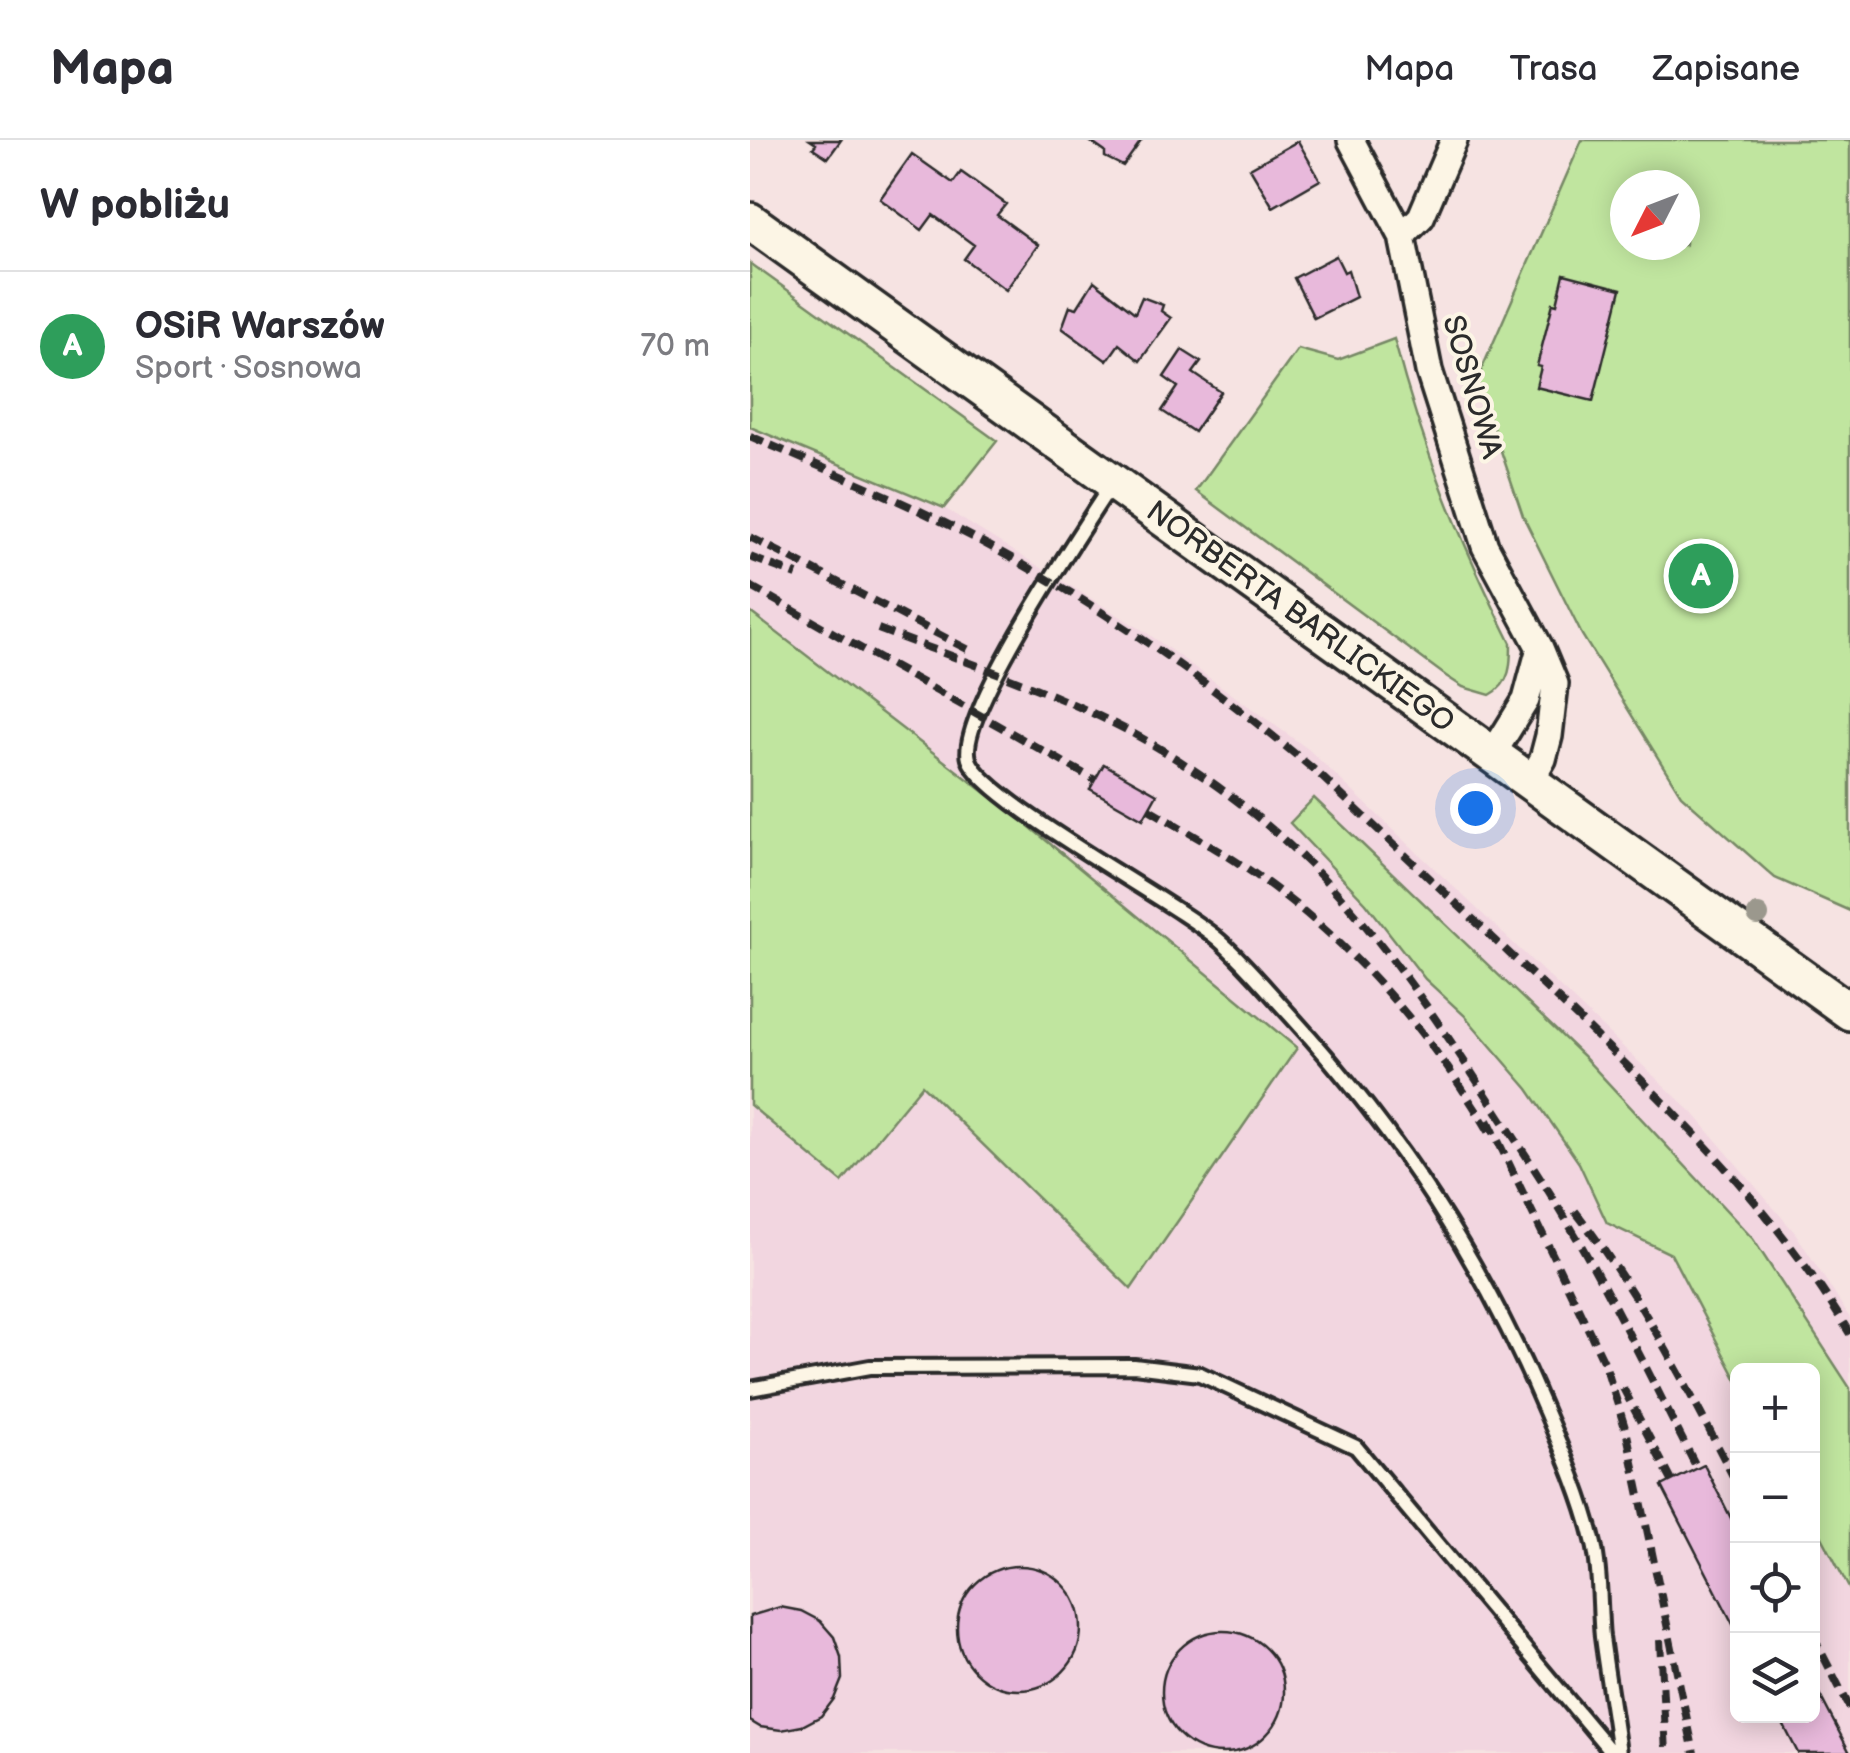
<!DOCTYPE html>
<html lang="pl">
<head>
<meta charset="utf-8">
<style>
  :root { --surface:#fff; --page:#f7f7f7; --text:#2b2b33; --muted:#7c7c81; --line:#e1e1e2; --accent:#d1495b }
  body { margin:0; font-family:"Balsamiq Sans",sans-serif; background:var(--page); color:var(--text) }
  .controls { position:absolute; right:30px; bottom:30px; display:grid; overflow:hidden; border-radius:15px; box-shadow:0 5px 25px #0003 }
  .controls button { width:90px; height:90px; display:grid; place-items:center; padding:0; border:0; border-bottom:2px solid var(--line); background:var(--surface); color:var(--text); font:50px sans-serif }
  .compass { position:absolute; left:860px; top:30px; width:90px; height:90px; border-radius:50%; background:var(--surface); box-shadow:0 5px 25px #0003; rotate:228deg }
  .you { position:absolute; left:725px; top:668px; width:35px; height:35px; margin:-25px; border:8px solid #fff; border-radius:50%; background:#1a73e8; box-shadow:0 0 0 15px #1a73e833 }
  .badge { display:grid; place-items:center; width:65px; height:65px; border-radius:50%; background:var(--accent); color:#fff; font-size:32px; font-weight:700 }
  .pin { position:absolute; translate:-50% -50%; border:5px solid #fff; box-shadow:0 2px 10px #0006 }
  .list { margin:0; padding:0; list-style:none }
  h2 { display:flex; justify-content:space-between; align-items:center; height:130px; margin:0; padding:0 40px; font-size:42px }
  h2 small { font-size:32px; font-weight:400; color:var(--muted) }
  .list li { display:grid; grid-template-columns:65px 1fr auto; gap:30px; align-items:center; box-sizing:border-box; height:150px; padding:0 40px; border-top:2px solid var(--line) }
  .list b { display:block; font-size:38px; white-space:nowrap }
  .list p { margin:0; font-size:32px; white-space:nowrap; color:var(--muted) }
  .list em { font-size:32px; font-style:normal; color:var(--muted) }
  .icon { flex:none; width:55px; height:55px; fill:none; stroke:currentColor; stroke-width:2; stroke-linecap:round; stroke-linejoin:round }
  .map { position:relative; flex:none; width:1100px; height:1613px; overflow:hidden }
  header { display:flex; align-items:center; gap:60px; box-sizing:border-box; height:140px; padding:0 50px; background:var(--surface); border-bottom:2px solid var(--line) }
  header strong { font-size:48px }
  nav { display:flex; gap:55px; margin-inline-start:auto; font-size:35px }
  main { display:flex }
  aside { flex:1; background:var(--surface) }
  .map>svg:first-child { display:block }
</style>
</head>
<body>
<header>
<strong>Mapa</strong>
<nav><a>Mapa</a><a>Trasa</a><a>Zapisane</a></nav>
</header>
<main>
<aside>
<h2>W pobliżu<small></small></h2>
<ul class="list">
<li><span class="badge" style="background:#2e9e5b">A</span><div><b>OSiR Warszów</b><p>Sport · Sosnowa</p></div><em>70 m</em></li>
</ul>
</aside>
<div class="map">
<svg width="1100" height="1613" viewBox="0 0 1100 1613">
  <rect width="100%" height="100%" fill="#f6e3e2"/>
  <filter id="ink" filterUnits="userSpaceOnUse"><feTurbulence type="fractalNoise" baseFrequency=".01" numOctaves="2"/><feDisplacementMap in="SourceGraphic" scale="20" xChannelSelector="R" yChannelSelector="G"/><feConvolveMatrix kernelMatrix="1 2 1 2 8 2 1 2 1" color-interpolation-filters="sRGB"/></filter>
  <g filter="url(#ink)">
    <path fill="#f2d6e0" d="M 0,287 L 194,368 L 397,493 L 558,609 L 943,973 L 1046,1094 L 1100,1178 L 1100,1248 L 1003,1099 L 833,916 L 565,658 L 540,682 L 616,763 L 675,839 L 714,875 L 778,949 L 829,1023 L 857,1083 L 921,1114 L 987,1240 L 988,1576 L 1062,1576 L 1063,1380 L 1100,1450 L 1100,1613 L 0,1613 L 0,899 L 274,683 L 0,472 Z"/>
    <path fill="#c0e59f" stroke="#768865" stroke-width="2.5" fill-rule="evenodd" d="M 832,0 L 1100,0 L 1100,771 L 1025,738 L 931,655 L 832,495 L 773,376 L 727,240 ZM 875,45 L 935,45 L 935,105 L 875,105 Z
      M 0,123 L 247,301 L 194,368 L 0,287 Z
      M 644,199 C 673,310 710,401 761,503 C 761,524 761,544 740,555 L 713,547 L 696,536 L 446,351 L 548,209 L 588,220 Z
      M 0,472 L 275,683 L 547,908 L 381,1149 L 172,945 L 92,1042 L 0,965 Z
      M 564,658 L 833,916 L 1003,1099 L 1100,1248 L 1100,1450 L 1063,1380 L 1062,1230 L 988,1230 L 987,1240 L 921,1114 L 857,1083 L 829,1023 L 778,949 L 714,875 L 675,839 L 616,763 L 540,683 Z"/>
    <path fill="#e8b9db" stroke="#2b2b2b" stroke-width="2.5" d="M 60,0 L 91,0 L 78,18 L 63,8 L 66,4 Z
      M 338,0 L 389,0 L 391,1 L 373,26 L 355,17 L 355,12 Z
      M 548,1 L 570,40 L 523,67 L 500,28 Z
      M 162,14 L 203,43 L 211,32 L 256,64 L 247,75 L 288,105 L 256,150 L 214,119 L 224,105 L 183,75 L 172,90 L 130,59 Z
      M 586,116 L 594,132 L 598,130 L 606,157 L 564,178 L 544,138 Z
      M 814,134 L 871,149 L 843,261 L 786,247 L 791,227 L 787,226 L 803,163 L 807,164 Z
      M 344,141 L 385,173 L 392,157 L 413,165 L 411,171 L 421,178 L 390,221 L 369,204 L 357,221 L 312,188 L 320,166 L 327,168 Z
      M 432,210 L 451,222 L 443,233 L 471,252 L 444,292 L 412,271 L 428,247 L 414,237 Z
      M 354,624 L 407,654 L 393,679 L 340,649 Z
      M 954,1325 L 988,1392 L 988,1494 L 912,1346 Z
      M207 1488a62 62 0 1 1 124 0a62 62 0 1 1-124 0Z
      M 30,1467 L 51,1471 L 70,1481 L 84,1497 L 91,1517 L 92,1539 L 84,1559 L 71,1576 L 52,1586 L 31,1590 L 10,1587 L 0,1581 L 0,1476 Z
      M412 1552a61 61 0 1 1 122 0a61 61 0 1 1-122 0Z
      M 1062,1540 L 1100,1613 L 1048,1613 L 1029,1576 L 1062,1576 Z"/>
    <g fill="none" stroke-linecap="round" stroke-linejoin="round">
      <defs>
        <path id="lane" d="M 361,345 C 333,388 206,577 219,619 C 232,660 426,762 470,801 C 495,823 517,850 540,875 C 650,995 733,1122 796,1272 C 814,1314 834,1360 844,1404 C 851,1435 849,1466 852,1497 C 857,1536 864,1574 869,1613
          M 0,1249 L 120,1227 L 384,1226 L 450,1234 L 606,1307 L 862,1613"/>
        <path id="street" d="M 601,0 L 652,96 L 679,231 L 735,406 L 790,508 L 805,544 L 799,596 L 793,619 L 780,642
          M 652,96 L 671,77 L 704,0
          M 742,615 L 776,560 L 790,508"/>
        <path id="secondary" d="M 0,81 L 1100,872"/>
      </defs>
      <use href="#lane" stroke="#2b2b2b" stroke-width="20"/>
      <use href="#street" stroke="#2b2b2b" stroke-width="32"/>
      <use href="#secondary" stroke="#2b2b2b" stroke-width="42"/>
      <use href="#lane" stroke="#fcf5e5" stroke-width="12"/>
      <use href="#street" stroke="#fcf5e5" stroke-width="25"/>
      <use href="#secondary" stroke="#fcf5e5" stroke-width="35"/>
      <path stroke="#2b2b2b" stroke-width="8" stroke-dasharray="15 8" stroke-linecap="butt" d="M 0,296 C 81,332 165,365 243,408 C 361,472 467,548 569,634 C 650,710 731,787 812,863 C 918,964 1024,1067 1100,1194
        M 0,397 L 221,511
        M 0,417 L 47,435
        M 0,446 L 345,640
        M 128,489 C 224,525 324,557 412,610 C 558,698 636,802 727,941 C 761,993 797,1046 828,1100 C 871,1175 908,1253 947,1328
        M 399,669 C 438,692 479,715 516,742 C 607,808 683,897 740,993
        M 738,980 L 855,1224 L 877,1294 L 944,1613
        M 825,1071 C 891,1156 939,1250 988,1346
        M 873,1248 L 922,1341
        M 1062,1494 L 1100,1568
        M 910,1500 L 916,1613"/>
    </g>
    <circle fill="#9b988d" cx="1008" cy="775" r="11"/>
  </g>
  <g text-anchor="middle" dominant-baseline="central" stroke-width="8" stroke-linejoin="round" paint-order="stroke">
    <g font-size="30" fill="#2b2b2b" stroke="#fcf5e5">
      <text transform="translate(722 247) rotate(74)">SOSNOWA</text>
      <text transform="translate(550 477) rotate(36)">NORBERTA BARLICKIEGO</text>
    </g>
  </g>
</svg>
<div class="controls">
<button>+</button>
<button>−</button>
<button><svg class="icon" aria-label="locate" viewBox="0 0 24 24"><circle cx="12" cy="12" r="6"/><path d="M12 2v4M12 18v4M2 12h4M18 12h4"/></svg></button>
<button><svg class="icon" aria-label="layers" viewBox="0 0 24 24"><path d="M12 4l9 5-9 5-9-5zM3 14l9 5 9-5"/></svg></button>
</div>
<svg class="compass" viewBox="-18 -18 36 36"><path d="M0-13l5 13h-10z" fill="#e53935"/><path d="M0 13l5-13h-10z" fill="#7c7c81"/></svg>
<div class="you"></div>
<div class="pin badge" style="left:951px;top:436px;background:#2e9e5b">A</div>
</div>
</main>
</body>
</html>
